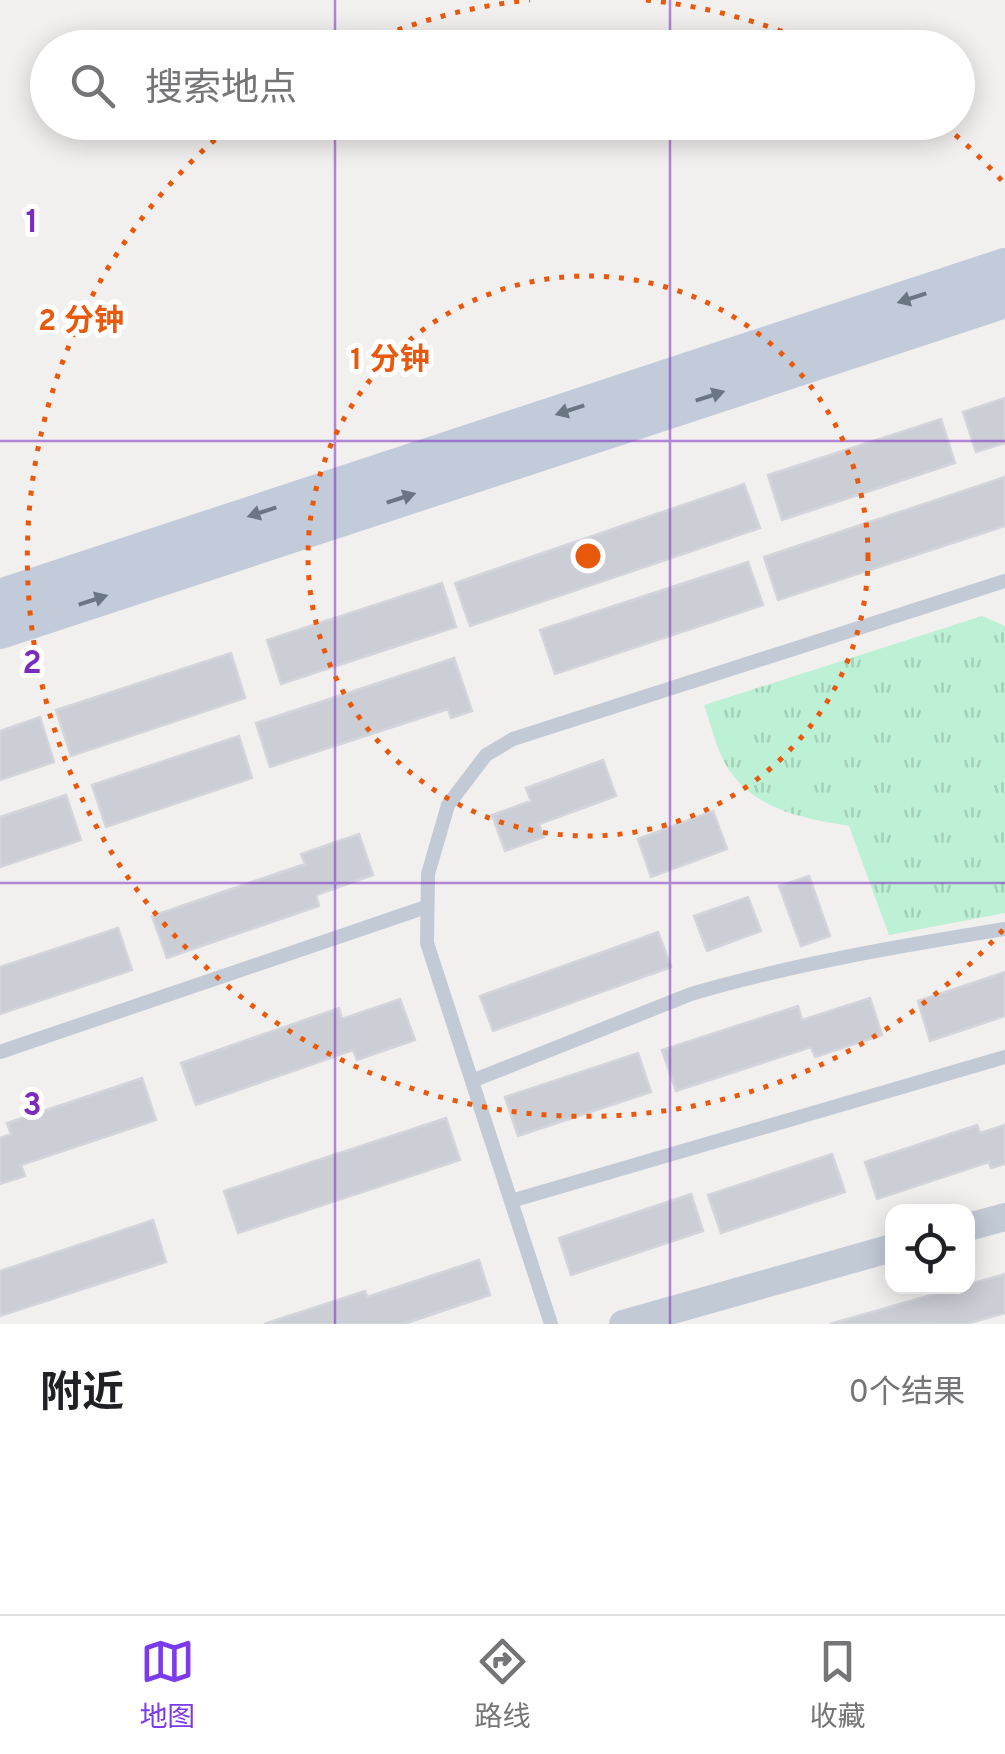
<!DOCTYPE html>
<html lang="zh">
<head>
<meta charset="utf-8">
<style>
  :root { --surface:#fff; --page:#f2f2f2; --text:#202124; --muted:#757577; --line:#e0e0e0; --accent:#7c3aed }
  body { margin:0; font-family:Overpass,"Noto Sans SC",sans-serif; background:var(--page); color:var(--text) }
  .controls { position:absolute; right:30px; bottom:30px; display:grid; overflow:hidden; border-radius:20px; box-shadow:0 5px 25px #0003 }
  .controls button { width:90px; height:90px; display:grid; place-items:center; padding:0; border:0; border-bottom:2px solid var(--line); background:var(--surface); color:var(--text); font:50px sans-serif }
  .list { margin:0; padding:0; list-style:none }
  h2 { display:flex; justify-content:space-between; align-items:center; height:130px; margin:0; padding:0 40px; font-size:42px }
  h2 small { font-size:32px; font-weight:400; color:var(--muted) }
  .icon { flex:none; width:55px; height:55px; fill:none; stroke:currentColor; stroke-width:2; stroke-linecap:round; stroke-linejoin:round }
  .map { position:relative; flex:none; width:1005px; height:1324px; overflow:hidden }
  .search { position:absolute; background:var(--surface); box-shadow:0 5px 25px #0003; left:30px; right:30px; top:30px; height:110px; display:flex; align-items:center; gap:25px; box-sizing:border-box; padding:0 35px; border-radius:55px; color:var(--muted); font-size:38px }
  .sheet { height:290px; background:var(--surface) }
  nav { display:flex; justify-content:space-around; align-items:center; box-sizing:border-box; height:140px; border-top:2px solid var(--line); background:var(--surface); font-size:28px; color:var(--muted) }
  nav a { display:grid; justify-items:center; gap:5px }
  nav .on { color:var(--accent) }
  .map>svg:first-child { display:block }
</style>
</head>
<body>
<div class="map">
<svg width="1005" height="1324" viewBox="0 0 1005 1324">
  <defs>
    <pattern id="grass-tufts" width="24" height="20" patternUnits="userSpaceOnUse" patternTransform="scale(2.5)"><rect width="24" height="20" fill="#bcf1d5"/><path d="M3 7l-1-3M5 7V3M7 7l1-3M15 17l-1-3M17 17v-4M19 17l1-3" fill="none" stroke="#a3d0b9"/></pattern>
  </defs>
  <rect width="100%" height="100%" fill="#f2efef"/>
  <path fill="url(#grass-tufts)" d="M 982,616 L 1005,626 L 1005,913 L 889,935 L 849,826 C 803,818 753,810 726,765 C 716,748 711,724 704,705 Z"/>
  <path fill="#cbced4" stroke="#d3d5db" stroke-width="2.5" d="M 1005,398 L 1005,443 L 976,452 L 963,412 Z
    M 941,419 L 955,463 L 782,520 L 768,475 Z
    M 1005,477 L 1005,526 L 778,600 L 764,557 Z
    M 744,484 L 760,528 L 470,626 L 455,583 Z
    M 748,562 L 763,605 L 555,674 L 540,630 Z
    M 442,583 L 456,627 L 281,684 L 267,640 Z
    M 231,653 L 245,698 L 71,756 L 56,710 Z
    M 454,658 L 472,711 L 451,718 L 448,709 L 270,767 L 256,723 Z
    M 40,717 L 54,762 L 0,780 L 0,731 Z
    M 239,736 L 252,778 L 106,827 L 92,785 Z
    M 603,760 L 616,796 L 539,824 L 544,837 L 505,851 L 492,815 L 531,801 L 526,788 Z
    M 66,795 L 81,840 L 0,867 L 0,817 Z
    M 713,811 L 727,849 L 651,877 L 638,839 Z
    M 359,834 L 373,875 L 316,895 L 319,906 L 167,958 L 152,916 L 305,864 L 301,854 Z
    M 809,876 L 830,936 L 801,946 L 779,886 Z
    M 748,897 L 761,931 L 707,951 L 694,916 Z
    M 118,928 L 132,970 L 0,1014 L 0,967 Z
    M 658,932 L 671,967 L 493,1031 L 480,996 Z
    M 1005,972 L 1005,1016 L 930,1041 L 918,1001 Z
    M 870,998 L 882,1035 L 815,1057 L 811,1047 L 676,1091 L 662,1050 L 798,1006 L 802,1020 Z
    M 400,999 L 415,1040 L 357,1060 L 353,1050 L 196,1105 L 181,1063 L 339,1008 L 342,1019 Z
    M 638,1053 L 651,1092 L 518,1136 L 505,1097 Z
    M 142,1078 L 156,1120 L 21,1165 L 25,1176 L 0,1184 L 0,1138 L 11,1134 L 7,1123 Z
    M 446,1118 L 460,1160 L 238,1233 L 224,1191 Z
    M 977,1125 L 980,1133 L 1005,1125 L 1005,1164 L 991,1168 L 989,1162 L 877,1199 L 865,1162 Z
    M 832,1154 L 845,1192 L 721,1233 L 708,1195 Z
    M 691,1194 L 703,1231 L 571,1275 L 559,1238 Z
    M 153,1220 L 166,1262 L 0,1316 L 0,1271 Z
    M 479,1260 L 490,1295 L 404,1324 L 264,1324 L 365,1291 L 367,1297 Z
    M 1005,1274 L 1005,1313 L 966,1324 L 830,1324 Z"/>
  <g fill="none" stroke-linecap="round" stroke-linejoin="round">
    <path stroke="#c2cad5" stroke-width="14" d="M 0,1052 L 426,907
      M 472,1081 L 691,994 C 793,964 900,946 1005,929
      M 511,1201 L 1005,1057
      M 551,1324 L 427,943 L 428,874 L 448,805 L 486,755 L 513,739 L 1005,581"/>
    <path stroke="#c2cad5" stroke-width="28" d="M 968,1227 L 1005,1217
      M 623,1324 L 892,1248"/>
    <path stroke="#c1cbd9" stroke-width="38" d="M 0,598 L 1005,267
      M 0,630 L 1005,299"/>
  </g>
  <defs><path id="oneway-solid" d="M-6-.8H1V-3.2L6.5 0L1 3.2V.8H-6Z" transform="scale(2.5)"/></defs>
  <g fill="#6b7683">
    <use href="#oneway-solid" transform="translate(912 298) rotate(162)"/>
    <use href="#oneway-solid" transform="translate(710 396) rotate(-18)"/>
    <use href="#oneway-solid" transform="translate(570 410) rotate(162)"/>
    <use href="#oneway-solid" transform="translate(401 498) rotate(-18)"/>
    <use href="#oneway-solid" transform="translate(262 512) rotate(162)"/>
    <use href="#oneway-solid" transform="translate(93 600) rotate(-18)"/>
  </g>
  <path fill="none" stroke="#7b2cbf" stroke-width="2.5" stroke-opacity="0.55" d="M 335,0 L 335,48M 670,0 L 670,48M 335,122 L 335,1324M 670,122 L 670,1324M 0,441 L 1005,441M 0,883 L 1005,883"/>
  <g fill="none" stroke="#e8590c" stroke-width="5" stroke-dasharray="5 10">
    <circle cx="588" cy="556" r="280"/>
    <path d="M1003 930A559 559 0 1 1 232 125M356 47A559 559 0 0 1 530 0M646 0A559 559 0 0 1 820 47M944 125A559 559 0 0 1 1003 182"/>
  </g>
  <g font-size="32" text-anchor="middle" font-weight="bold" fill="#7b2cbf" stroke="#fff" stroke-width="10" stroke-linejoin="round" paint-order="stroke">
    <text x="32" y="232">1</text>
    <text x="32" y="673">2</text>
    <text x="32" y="1115">3</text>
  </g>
  <circle cx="588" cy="556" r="15" fill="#e8590c" stroke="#fff" stroke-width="5"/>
  <g font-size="30" text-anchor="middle" font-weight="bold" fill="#e8590c" stroke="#fff" stroke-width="10" stroke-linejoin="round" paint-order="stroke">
    <text x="81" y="330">2 分钟</text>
    <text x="390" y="369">1 分钟</text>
  </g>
</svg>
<div class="controls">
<button><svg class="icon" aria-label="locate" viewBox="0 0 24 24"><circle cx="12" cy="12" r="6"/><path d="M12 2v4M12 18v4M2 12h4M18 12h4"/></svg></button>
</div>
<div class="search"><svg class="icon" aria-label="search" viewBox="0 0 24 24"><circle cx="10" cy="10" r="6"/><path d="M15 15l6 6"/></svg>搜索地点</div>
</div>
<section class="sheet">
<h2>附近<small>0个结果</small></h2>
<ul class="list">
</ul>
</section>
<nav>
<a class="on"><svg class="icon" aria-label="map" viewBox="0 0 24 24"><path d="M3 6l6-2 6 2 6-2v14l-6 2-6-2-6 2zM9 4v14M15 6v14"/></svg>地图</a>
<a><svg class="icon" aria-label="directions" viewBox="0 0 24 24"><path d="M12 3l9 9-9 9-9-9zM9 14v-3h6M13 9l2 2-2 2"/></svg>路线</a>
<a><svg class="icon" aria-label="saved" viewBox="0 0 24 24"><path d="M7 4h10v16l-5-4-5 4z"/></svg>收藏</a>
</nav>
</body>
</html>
